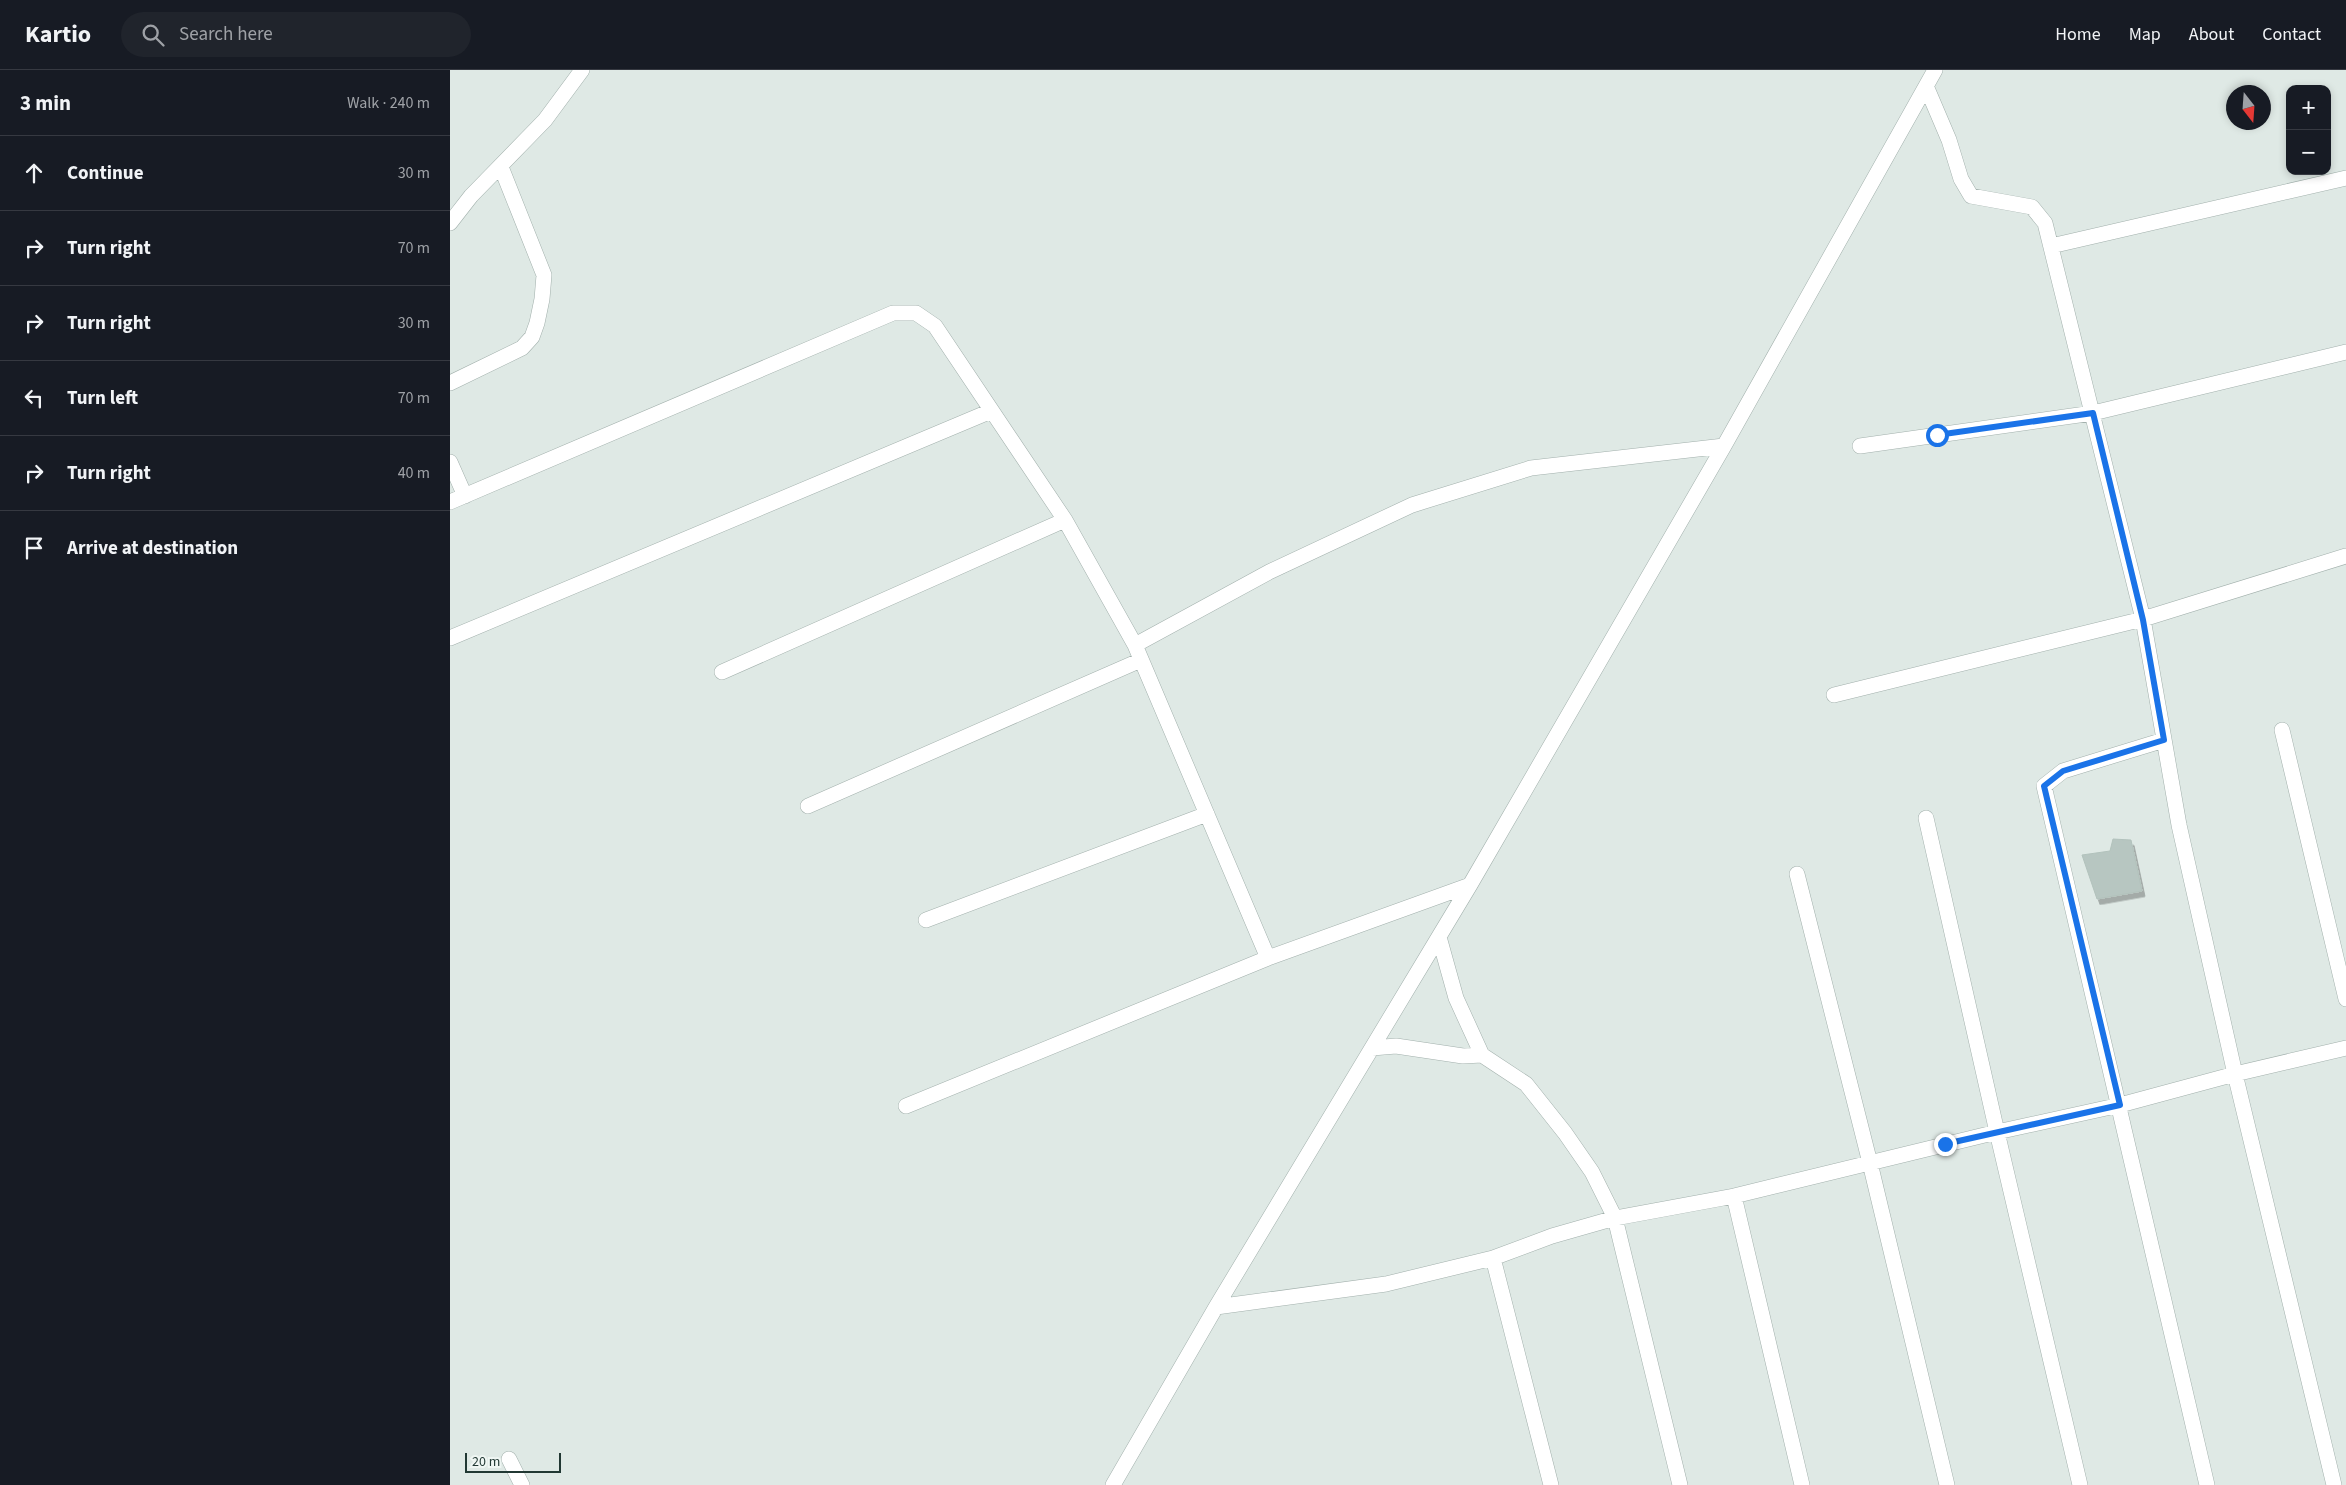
<!DOCTYPE html>
<html lang="en">
<head>
<meta charset="utf-8">
<style>
  :root { --surface:#171b24; --page:#20242c; --text:#f1f3f6; --muted:#9ea1a6; --line:#363941 }
  body { margin:0; font-family:"Source Sans 3",sans-serif; background:var(--page); color:var(--text) }
  .controls { position:absolute; right:15px; top:15px; display:grid; overflow:hidden; border-radius:10px; box-shadow:0 2px 8px #0003 }
  .controls button { width:45px; height:45px; display:grid; place-items:center; padding:0; border:0; border-bottom:1px solid var(--line); background:var(--surface); color:var(--text); font:25px sans-serif }
  .compass { position:absolute; left:1776px; top:15px; width:45px; height:45px; border-radius:50%; background:var(--surface); box-shadow:0 2px 8px #0003; rotate:163deg }
  .scale { position:absolute; left:15px; bottom:12px; width:96px; box-sizing:border-box; padding-left:5px; border:2px solid #213833; border-top:0; font-size:14px; line-height:18px; white-space:nowrap; color:#213833; -webkit-text-stroke:4px #eff6f3; paint-order:stroke }
  .stop { position:absolute; width:15px; height:15px; margin:-11px; border:4px solid #1a73e8; border-radius:50%; background:#fff }
  .stop.end { background:#1a73e8; border-color:#fff; box-shadow:0 1px 5px #0008 }
  .list { margin:0; padding:0; list-style:none }
  h2 { display:flex; justify-content:space-between; align-items:center; height:65px; margin:0; padding:0 20px; font-size:21px }
  h2 small { font-size:16px; font-weight:400; color:var(--muted) }
  .list li { display:grid; grid-template-columns:32px 1fr auto; gap:15px; align-items:center; box-sizing:border-box; height:75px; padding:0 20px; border-top:1px solid var(--line) }
  .list b { display:block; font-size:19px; white-space:nowrap }
  .list em { font-size:16px; font-style:normal; color:var(--muted) }
  .icon { flex:none; width:28px; height:28px; fill:none; stroke:currentColor; stroke-width:2; stroke-linecap:round; stroke-linejoin:round }
  .map { position:relative; flex:none; width:1896px; height:1415px; overflow:hidden }
  header { display:flex; align-items:center; gap:30px; box-sizing:border-box; height:70px; padding:0 25px; background:var(--surface); border-bottom:1px solid var(--line) }
  header strong { font-size:24px }
  nav { display:flex; gap:28px; margin-inline-start:auto; font-size:18px }
  .search { width:350px; height:45px; background:var(--page); display:flex; align-items:center; gap:12px; box-sizing:border-box; padding:0 18px; border-radius:28px; color:var(--muted); font-size:19px }
  main { display:flex }
  aside { flex:1; background:var(--surface) }
  .map>svg:first-child { display:block }
</style>
</head>
<body>
<header>
<strong>Kartio</strong>
<div class="search"><svg class="icon" aria-label="search" viewBox="0 0 24 24"><circle cx="10" cy="10" r="6"/><path d="M15 15l6 6"/></svg>Search here</div>
<nav><a>Home</a><a>Map</a><a>About</a><a>Contact</a></nav>
</header>
<main>
<aside>
<h2>3 min<small>Walk · 240 m</small></h2>
<ul class="list">
<li><svg class="icon" aria-label="ahead" viewBox="0 0 24 24"><path d="M12 20V5M6 11l6-6 6 6"/></svg><div><b>Continue</b></div><em>30 m</em></li>
<li><svg class="icon" aria-label="right" viewBox="0 0 24 24"><path d="M7 20v-9h11M14 6l5 5-5 5"/></svg><div><b>Turn right</b></div><em>70 m</em></li>
<li><svg class="icon" aria-label="right" viewBox="0 0 24 24"><path d="M7 20v-9h11M14 6l5 5-5 5"/></svg><div><b>Turn right</b></div><em>30 m</em></li>
<li><svg class="icon" aria-label="left" viewBox="0 0 24 24"><path d="M17 20v-9H6M10 6l-5 5 5 5"/></svg><div><b>Turn left</b></div><em>70 m</em></li>
<li><svg class="icon" aria-label="right" viewBox="0 0 24 24"><path d="M7 20v-9h11M14 6l5 5-5 5"/></svg><div><b>Turn right</b></div><em>40 m</em></li>
<li><svg class="icon" aria-label="arrive" viewBox="0 0 24 24"><path d="M6 21V4h12l-3 4 3 4H6"/></svg><div><b>Arrive at destination</b></div></li>
</ul>
</aside>
<div class="map">
<svg width="1896" height="1415" viewBox="0 0 1896 1415">
  <defs>
    <filter id="shadow"><feDropShadow dx="3" dy="5.5" stdDeviation="0" flood-color="#0004"/></filter>
  </defs>
  <rect width="100%" height="100%" fill="#dfe9e5"/>
  <path fill="#b7c6c1" stroke="#b2c2bc" filter="url(#shadow)" d="M 1663,769 L 1681,770 L 1692,821 L 1647,829 L 1632,785 L 1660,781 Z"/>
  <g fill="none" stroke-linecap="round" stroke-linejoin="round">
    <defs>
      <path id="minor" d="M 1476,16 L 1499,70 L 1511,109 L 1521,126 L 1582,137 L 1595,153 L 1693,549 L 1729,755 L 1785,1004 L 1884,1415
        M 0,153 L 21,126 L 95,50 L 132,0
        M 1601,176 L 1896,108
        M 0,313 L 72,278 L 82,267 L 87,253 L 92,229 L 94,205 L 51,97
        M 1410,376 L 1643,343 L 1896,282
        M 0,392 L 15,426
        M 0,432 L 443,243 L 466,243 L 485,256 L 615,450 L 685,575 L 818,888
        M 0,568 L 541,341
        M 685,575 L 819,502 L 962,435 L 1081,398 L 1274,376
        M 272,602 L 615,450
        M 1384,625 L 1693,549 L 1896,486
        M 1832,660 L 1896,929
        M 1714,670 L 1613,701 L 1594,716 L 1757,1415
        M 358,736 L 691,590
        M 1476,748 L 1547,1062 L 1630,1415
        M 1347,804 L 1420,1093 L 1497,1415
        M 476,850 L 757,744
        M 922,978 L 946,976 L 1013,986 L 1032,985 L 1006,928 L 989,867
        M 1032,985 L 1076,1014 L 1115,1063 L 1142,1102 L 1165,1148 L 1230,1415
        M 456,1036 L 818,888 L 1020,815
        M 1284,1126 L 1352,1415
        M 1043,1188 L 1101,1415
        M 766,1237 L 936,1214 L 1043,1188 L 1102,1166 L 1165,1148 L 1284,1126 L 1547,1062 L 1670,1035 L 1785,1004 L 1896,978
        M 59,1389 L 72,1415
        M 663,1415 L 766,1237 L 1020,815 L 1274,376 L 1485,0"/>
    </defs>
    <use href="#minor" stroke="#a2b0ac" stroke-width="16"/>
    <use href="#minor" stroke="#fff" stroke-width="15"/>
  </g>
  <g fill="none" stroke-linecap="round" stroke-linejoin="round">
    <path stroke="#1a73e8" stroke-width="6" d="M 1487,365 L 1643,343 L 1693,550 L 1714,670 L 1613,701 L 1594,716 L 1670,1035 L 1495,1074"/>
  </g>
</svg>
<div class="controls">
<button>+</button>
<button>−</button>
</div>
<svg class="compass" viewBox="-18 -18 36 36"><path d="M0-13l5 13h-10z" fill="#e53935"/><path d="M0 13l5-13h-10z" fill="#9ea1a6"/></svg>
<div class="scale">20 m</div>
<div class="stop" style="left:1487px;top:365px"></div>
<div class="stop end" style="left:1495px;top:1074px"></div>
</div>
</main>
</body>
</html>
